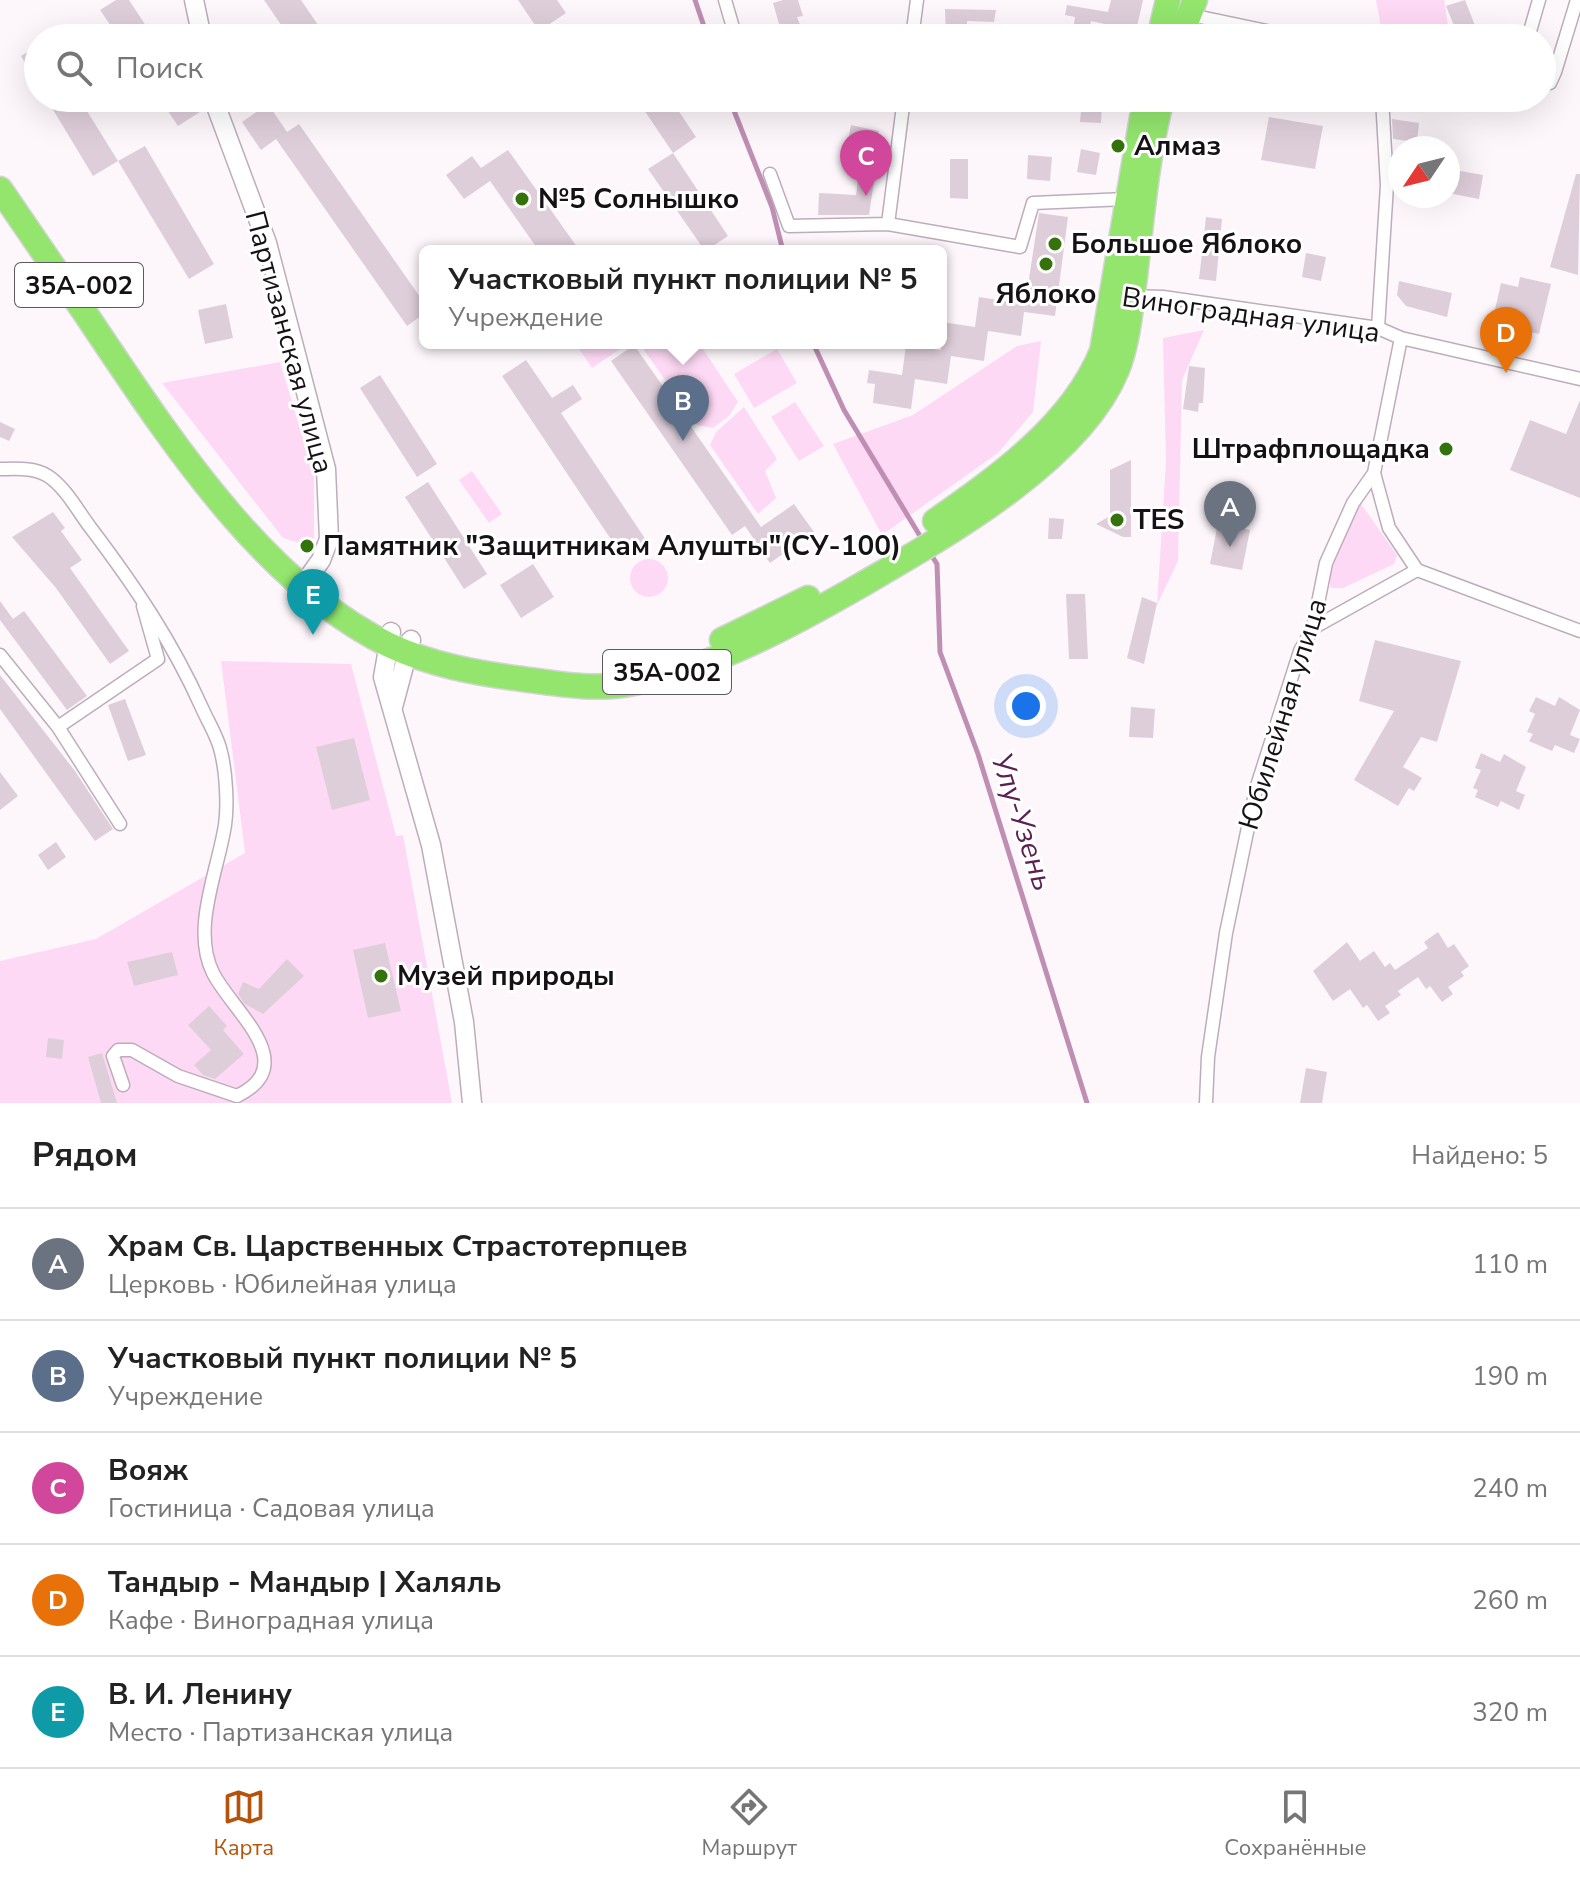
<!DOCTYPE html>
<html lang="ru">
<head>
<meta charset="utf-8">
<style>
  :root { --surface:#fff; --page:#f6f6f6; --text:#222; --muted:#767676; --line:#e0e0e0; --accent:#b45309 }
  body { margin:0; font-family:"Nunito Sans",sans-serif; background:var(--page); color:var(--text) }
  .compass { position:absolute; left:1388px; top:136px; width:72px; height:72px; border-radius:50%; background:var(--surface); box-shadow:0 8px 32px #0002; rotate:235deg }
  .you { position:absolute; left:1026px; top:706px; width:28px; height:28px; margin:-20px; border:6px solid #fff; border-radius:50%; background:#1a73e8; box-shadow:0 0 0 12px #1a73e833 }
  .badge { display:grid; place-items:center; width:52px; height:52px; border-radius:50%; background:var(--accent); color:#fff; font-size:26px; font-weight:700 }
  .pin { position:absolute; translate:-50% -66px; filter:drop-shadow(0 2px 4px #0008) }
  .pin::after { content:''; position:absolute; top:42px; width:28px; height:24px; background:inherit; clip-path:polygon(0 0,100% 0,50% 100%) }
  .popup { position:absolute; left:419px; top:245px; width:528px; height:104px; box-sizing:border-box; display:grid; place-content:center; border-radius:12px; background:var(--surface); filter:drop-shadow(0 2px 6px #0005); font-size:26px; white-space:nowrap; color:var(--muted) }
  .popup b { font-size:30px; color:var(--text) }
  .popup::after { content:''; position:absolute; left:50%; top:100%; margin-left:-16px; border:16px solid transparent; border-top-color:var(--surface) }
  .list { margin:0; padding:0; list-style:none }
  h2 { display:flex; justify-content:space-between; align-items:center; height:104px; margin:0; padding:0 32px; font-size:34px }
  h2 small { font-size:26px; font-weight:400; color:var(--muted) }
  .list li { display:grid; grid-template-columns:52px 1fr auto; gap:24px; align-items:center; box-sizing:border-box; height:112px; padding:0 32px; border-top:2px solid var(--line) }
  .list b { display:block; font-size:30px; white-space:nowrap }
  .list p { margin:0; font-size:26px; white-space:nowrap; color:var(--muted) }
  .list em { font-size:26px; font-style:normal; color:var(--muted) }
  .icon { flex:none; width:44px; height:44px; fill:none; stroke:currentColor; stroke-width:2; stroke-linecap:round; stroke-linejoin:round }
  .map { position:relative; flex:none; width:1580px; height:1103px; overflow:hidden }
  .search { position:absolute; background:var(--surface); box-shadow:0 8px 32px #0002; left:24px; right:24px; top:24px; height:88px; display:flex; align-items:center; gap:20px; box-sizing:border-box; padding:0 28px; border-radius:44px; color:var(--muted); font-size:30px }
  .sheet { height:664px; background:var(--surface) }
  nav { display:flex; justify-content:space-around; align-items:center; box-sizing:border-box; height:112px; border-top:2px solid var(--line); background:var(--surface); font-size:22px; color:var(--muted) }
  nav a { display:grid; justify-items:center; gap:4px }
  nav .on { color:var(--accent) }
  .map>svg:first-child { display:block }
</style>
</head>
<body>
<div class="map">
<svg width="1580" height="1103" viewBox="0 0 1580 1103">
  <rect width="100%" height="100%" fill="#fdf7fc"/>
  <path fill="#fed9f5" d="M 1376,0 L 1444,0 L 1450,38 L 1383,38 Z
    M 1204,330 L 1182,380 L 1178,561 L 1157,605 L 1166,462 L 1163,338 Z
    M 1041,341 L 1033,412 L 998,453 L 882,535 L 833,444 L 913,415 L 1017,346 Z
    M 575,343 L 629,343 L 592,368 Z
    M 639,343 L 699,343 L 738,402 L 729,416 L 713,428 L 697,425 Z
    M 777,349 L 797,383 L 754,408 L 734,374 Z
    M 280,362 L 314,475 L 314,539 L 303,544 L 283,538 L 162,383 Z
    M 795,402 L 824,446 L 799,461 L 771,417 Z
    M 744,407 L 777,459 L 765,471 L 776,498 L 758,514 L 710,445 L 716,432 Z
    M 472,471 L 502,514 L 489,523 L 459,480 Z
    M 1359,501 L 1397,555 L 1394,564 L 1343,588 L 1331,588 C 1323,561 1348,525 1359,501 Z
    M630 578a19 19 0 1 1 38 0a19 19 0 1 1-38 0Z
    M 221,661 L 351,664 L 396,836 L 403,835 L 452,1103 L 0,1103 L 0,961 L 96,939 L 245,853 Z"/>
  <g fill="none" stroke-linecap="round" stroke-linejoin="round">
    <path stroke="#bf8eb3" stroke-width="5" d="M 695,0 L 708,38
      M 729,98 L 772,207 L 783,251
      M 813,343 L 844,410 L 923,541
      M 930,553 L 937,564 L 940,652 L 978,754 L 1087,1103"/>
  </g>
  <path fill="#deceda" d="M 116,0 L 129,0 L 154,38 L 119,38 L 100,10 Z
    M 264,0 L 301,0 L 327,38 L 290,38 Z
    M 518,0 L 557,0 L 566,13 L 539,31 Z
    M 783,0 L 798,0 L 803,16 L 797,17 L 805,38 L 783,38 L 773,3 Z
    M 1111,0 L 1143,0 L 1136,31 L 1091,21 L 1090,26 L 1074,24 L 1075,17 L 1065,15 L 1067,5 L 1108,12 Z
    M 1465,0 L 1480,38 L 1459,38 L 1446,6 Z
    M 945,9 L 996,10 L 994,22 L 967,21 L 967,38 L 946,38 Z
    M 38,46 L 38,85 L 21,56 Z
    M 46,98 L 79,98 L 118,161 L 93,176 Z
    M 159,98 L 195,98 L 203,110 L 178,126 Z
    M 636,98 L 670,98 L 696,137 L 673,153 Z
    M 1308,98 L 1345,98 L 1344,110 L 1307,107 Z
    M 1082,99 L 1102,101 L 1101,123 L 1080,122 Z
    M 268,104 L 287,132 L 299,124 L 425,304 L 425,313 L 407,326 L 276,139 L 261,150 L 242,122 Z
    M 1269,117 L 1323,126 L 1315,169 L 1261,160 Z
    M 1392,119 L 1419,123 L 1417,142 L 1393,139 Z
    M 851,125 L 879,131 L 874,151 L 847,145 Z
    M 145,146 L 214,264 L 189,279 L 118,161 Z
    M 1081,149 L 1100,153 L 1096,175 L 1077,172 Z
    M 508,150 L 580,251 L 539,251 L 490,181 L 464,199 L 446,175 L 472,156 L 481,168 Z
    M 673,153 L 728,236 L 705,251 L 648,169 Z
    M 1028,155 L 1052,157 L 1050,181 L 1027,179 Z
    M 950,159 L 968,159 L 968,199 L 950,198 Z
    M 1449,169 L 1483,175 L 1479,199 L 1448,193 Z
    M 1576,174 L 1580,174 L 1578,275 L 1550,267 Z
    M 858,179 L 874,181 L 869,215 L 818,215 L 819,193 L 856,195 Z
    M 1039,213 L 1068,217 L 1055,316 L 1024,312 Z
    M 1206,217 L 1222,219 L 1216,281 L 1199,279 Z
    M 1306,253 L 1326,257 L 1321,281 L 1302,277 Z
    M 1520,277 L 1551,284 L 1539,334 L 1492,323 L 1501,283 L 1518,287 Z
    M 1399,281 L 1452,293 L 1447,317 L 1406,306 L 1397,295 Z
    M 979,297 L 1025,304 L 1021,336 L 988,331 L 984,361 L 951,356 L 947,384 L 915,379 L 911,409 L 873,403 L 875,384 L 867,383 L 869,370 L 902,375 L 906,345 L 941,350 L 942,322 L 975,327 Z
    M 226,304 L 233,338 L 205,344 L 198,310 Z
    M 634,345 L 761,527 L 794,504 L 814,532 L 770,563 L 745,526 L 732,535 L 611,361 Z
    M 526,360 L 552,398 L 573,385 L 582,399 L 561,413 L 646,540 L 622,556 L 502,376 Z
    M 1189,366 L 1205,368 L 1203,403 L 1199,403 L 1198,412 L 1183,409 Z
    M 380,375 L 437,464 L 417,477 L 360,388 Z
    M 1580,400 L 1580,498 L 1510,470 L 1530,420 L 1566,434 Z
    M 0,422 L 15,429 L 9,441 L 0,437 Z
    M 1131,460 L 1131,537 L 1123,537 L 1096,524 L 1110,516 L 1110,470 Z
    M 428,482 L 487,574 L 464,589 L 405,497 Z
    M 53,512 L 65,528 L 61,531 L 82,560 L 70,568 L 129,651 L 110,664 L 56,588 L 12,537 Z
    M 1049,518 L 1064,519 L 1062,539 L 1048,539 Z
    M 1218,523 L 1250,530 L 1242,570 L 1210,564 Z
    M 533,564 L 554,597 L 521,618 L 500,585 Z
    M 1066,594 L 1085,594 L 1088,659 L 1069,659 Z
    M 1142,597 L 1157,603 L 1144,664 L 1127,658 Z
    M 0,601 L 13,619 L 24,611 L 87,696 L 67,710 L 0,620 Z
    M 1375,640 L 1461,661 L 1437,742 L 1421,737 L 1403,767 L 1422,778 L 1414,791 L 1409,788 L 1398,806 L 1354,780 L 1394,711 L 1359,701 Z
    M 0,675 L 75,771 L 113,829 L 95,841 L 0,709 Z
    M 1536,697 L 1555,706 L 1559,697 L 1580,710 L 1570,735 L 1580,739 L 1574,753 L 1555,745 L 1552,751 L 1529,741 L 1533,734 L 1527,732 L 1535,714 L 1529,711 Z
    M 125,699 L 146,755 L 128,761 L 108,705 Z
    M 1131,707 L 1155,709 L 1153,738 L 1129,737 Z
    M 354,738 L 370,800 L 332,810 L 316,747 Z
    M 1481,753 L 1500,762 L 1504,754 L 1526,767 L 1516,791 L 1525,795 L 1519,810 L 1501,801 L 1498,807 L 1475,797 L 1478,790 L 1473,788 L 1481,770 L 1475,768 Z
    M 0,772 L 18,796 L 0,810 Z
    M 56,842 L 66,857 L 48,870 L 38,855 Z
    M 1438,932 L 1448,948 L 1454,944 L 1469,966 L 1461,972 L 1464,976 L 1448,987 L 1453,994 L 1442,1002 L 1430,986 L 1426,989 L 1418,977 L 1398,991 L 1401,995 L 1385,1006 L 1390,1013 L 1378,1021 L 1367,1005 L 1363,1008 L 1350,989 L 1333,1001 L 1313,971 L 1347,942 L 1360,961 L 1374,951 L 1385,967 L 1390,963 L 1395,970 L 1428,948 L 1424,942 Z
    M 385,943 L 401,1011 L 368,1018 L 353,950 Z
    M 172,952 L 178,975 L 134,986 L 127,962 Z
    M 287,959 L 304,976 L 263,1014 L 245,1004 L 238,994 L 243,982 L 259,989 Z
    M 209,1006 L 227,1026 L 223,1030 L 244,1054 L 215,1079 L 203,1075 L 194,1065 L 211,1050 L 188,1025 Z
    M 48,1038 L 64,1040 L 62,1059 L 46,1057 Z
    M 102,1053 L 117,1103 L 101,1103 L 88,1057 Z
    M 1306,1068 L 1327,1072 L 1322,1103 L 1300,1103 Z"/>
  <g fill="none" stroke-linecap="round" stroke-linejoin="round">
    <defs>
      <path id="street" d="M 725,0 L 736,38
        M 1186,14 L 1300,38
        M 912,38 L 917,0
        M 1528,38 L 1539,0
        M 1542,84 L 1550,83 L 1555,72 L 1577,0
        M 770,174 L 789,226 L 888,224 L 1020,247 L 1033,203 L 1126,199
        M 888,224 L 904,98
        M 1128,296 L 1163,297 L 1378,328 L 1401,338 L 1580,379
        M 1378,328 L 1387,185 L 1382,98
        M 0,469 C 15,469 34,467 48,476 C 65,487 78,511 90,527 C 134,585 172,641 202,708 C 208,722 218,737 221,752 C 226,772 228,805 225,825 C 218,871 191,929 213,973 C 232,1011 303,1064 237,1096 L 178,1076 L 132,1050 L 118,1050 L 113,1056 L 123,1085
        M 1374,473 L 1389,528 L 1417,570
        M 1313,628 L 1417,570 L 1580,631
        M 0,655 L 58,727 L 120,824
        M 58,727 L 158,659 L 143,606
        M 1206,1103 L 1208,1057 L 1226,933 L 1256,789 L 1300,651 L 1313,628 L 1326,563 L 1353,503 L 1374,473 L 1401,338"/>
      <path id="secondary" d="M 194,0 L 202,38
        M 213,98 L 267,243 L 326,469 L 329,539 L 321,560 L 303,585
        M 391,632 L 383,677 L 431,845 L 464,1022 L 472,1103
        M 393,707 L 411,640"/>
      <path id="highway" d="M 1159,38 L 1168,0
        M 1180,38 L 1195,0
        M 0,189 C 28,230 56,270 83,310 C 162,427 258,581 389,645 C 431,665 476,673 522,679 C 558,684 597,691 634,683 C 717,666 790,626 863,584 C 945,536 1080,461 1117,370 C 1128,343 1131,307 1135,277 C 1142,217 1147,156 1162,98
        M 935,521 C 998,477 1072,425 1102,351 L 1142,117
        M 722,640 L 808,598"/>
    </defs>
    <use href="#street" stroke="#bdadb9" stroke-width="15"/>
    <use href="#secondary" stroke="#bdadb9" stroke-width="21"/>
    <use href="#highway" stroke="#d5d4d5" stroke-width="27"/>
    <use href="#street" stroke="#fff" stroke-width="12"/>
    <use href="#secondary" stroke="#fff" stroke-width="18"/>
    <use href="#highway" stroke="#93e56e" stroke-width="24"/>
  </g>
  <g fill="#34730b" stroke="#fff" stroke-width="3">
    <circle cx="1118" cy="146" r="8"/>
    <circle cx="522" cy="199" r="8"/>
    <circle cx="1055" cy="244" r="8"/>
    <circle cx="1046" cy="264" r="8"/>
    <circle cx="1446" cy="449" r="8"/>
    <circle cx="1117" cy="520" r="8"/>
    <circle cx="307" cy="546" r="8"/>
    <circle cx="381" cy="976" r="8"/>
  </g>
  <g text-anchor="middle" dominant-baseline="central" stroke-width="6" stroke-linejoin="round" paint-order="stroke">
    <g fill="#fff" stroke="#5c585b" stroke-width="2">
      <rect x="15" y="263" width="128" height="44" rx="6"/>
      <rect x="603" y="650" width="128" height="44" rx="6"/>
    </g>
    <g font-size="26" font-weight="bold" fill="#161115">
      <text x="79" y="285">35А-002</text>
      <text x="667" y="672">35А-002</text>
    </g>
    <g font-size="28" font-weight="bold" fill="#161115" stroke="#fff" text-anchor="start">
      <text x="1134" y="146">Алмаз</text>
      <text x="538" y="199">№5 Солнышко</text>
      <text x="1071" y="244">Большое Яблоко</text>
      <text x="1046" y="294" text-anchor="middle">Яблоко</text>
      <text x="1430" y="449" text-anchor="end">Штрафплощадка</text>
      <text x="1133" y="520">TES</text>
      <text x="323" y="546">Памятник "Защитникам Алушты"(СУ-100)</text>
      <text x="397" y="976">Музей природы</text>
    </g>
    <g font-size="28" fill="#161115" stroke="#fff">
      <text transform="translate(1251 315) rotate(8)">Виноградная улица</text>
      <text transform="translate(289 342) rotate(75)">Партизанская улица</text>
      <text transform="translate(1283 714) rotate(-73)">Юбилейная улица</text>
    </g>
    <g font-size="30" font-style="italic" fill="#5b2151" stroke="#fff">
      <text transform="translate(1022 822) rotate(72)">Улу-Узень</text>
    </g>
  </g>
</svg>
<svg class="compass" viewBox="-18 -18 36 36"><path d="M0-13l5 13h-10z" fill="#e53935"/><path d="M0 13l5-13h-10z" fill="#767676"/></svg>
<div class="you"></div>
<div class="pin badge" style="left:1230px;top:547px;background:#6b7280">A</div>
<div class="pin badge" style="left:683px;top:441px;background:#5c6f8a">B</div>
<div class="popup"><b>Участковый пункт полиции № 5</b>Учреждение</div>
<div class="pin badge" style="left:866px;top:196px;background:#d1479c">C</div>
<div class="pin badge" style="left:1506px;top:373px;background:#e8710a">D</div>
<div class="pin badge" style="left:313px;top:635px;background:#0f9aa8">E</div>
<div class="search"><svg class="icon" aria-label="search" viewBox="0 0 24 24"><circle cx="10" cy="10" r="6"/><path d="M15 15l6 6"/></svg>Поиск</div>
</div>
<section class="sheet">
<h2>Рядом<small>Найдено: 5</small></h2>
<ul class="list">
<li><span class="badge" style="background:#6b7280">A</span><div><b>Храм Св. Царственных Страстотерпцев</b><p>Церковь · Юбилейная улица</p></div><em>110 m</em></li>
<li><span class="badge" style="background:#5c6f8a">B</span><div><b>Участковый пункт полиции № 5</b><p>Учреждение</p></div><em>190 m</em></li>
<li><span class="badge" style="background:#d1479c">C</span><div><b>Вояж</b><p>Гостиница · Садовая улица</p></div><em>240 m</em></li>
<li><span class="badge" style="background:#e8710a">D</span><div><b>Тандыр - Мандыр | Халяль</b><p>Кафе · Виноградная улица</p></div><em>260 m</em></li>
<li><span class="badge" style="background:#0f9aa8">E</span><div><b>В. И. Ленину</b><p>Место · Партизанская улица</p></div><em>320 m</em></li>
</ul>
</section>
<nav>
<a class="on"><svg class="icon" aria-label="map" viewBox="0 0 24 24"><path d="M3 6l6-2 6 2 6-2v14l-6 2-6-2-6 2zM9 4v14M15 6v14"/></svg>Карта</a>
<a><svg class="icon" aria-label="directions" viewBox="0 0 24 24"><path d="M12 3l9 9-9 9-9-9zM9 14v-3h6M13 9l2 2-2 2"/></svg>Маршрут</a>
<a><svg class="icon" aria-label="saved" viewBox="0 0 24 24"><path d="M7 4h10v16l-5-4-5 4z"/></svg>Сохранённые</a>
</nav>
</body>
</html>
